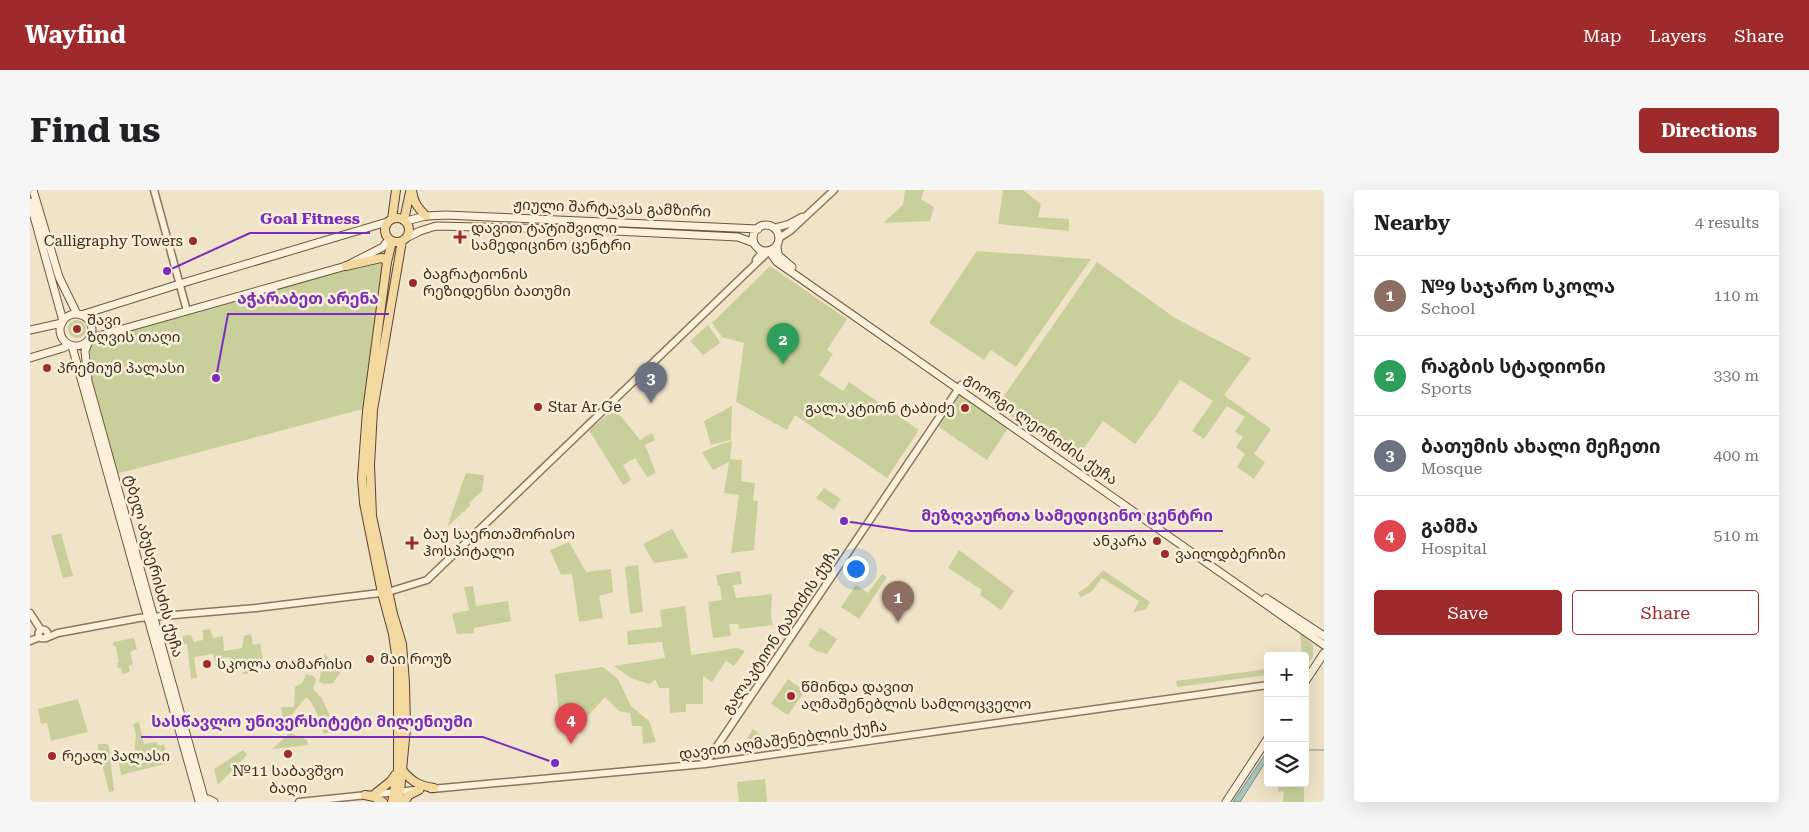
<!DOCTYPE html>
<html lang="en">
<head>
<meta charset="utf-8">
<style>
  :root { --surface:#fff; --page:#f6f6f6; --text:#202124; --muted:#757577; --line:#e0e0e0; --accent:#9e2a2b }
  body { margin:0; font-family:"Roboto Serif","Noto Sans Georgian",serif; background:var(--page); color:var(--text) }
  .controls { position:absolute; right:15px; bottom:15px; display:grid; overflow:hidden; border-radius:5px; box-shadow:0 5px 20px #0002 }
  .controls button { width:45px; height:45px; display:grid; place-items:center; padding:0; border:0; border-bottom:1px solid var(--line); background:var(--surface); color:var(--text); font:25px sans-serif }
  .you { position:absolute; left:825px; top:378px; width:18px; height:18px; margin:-12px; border:4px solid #fff; border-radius:50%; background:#1a73e8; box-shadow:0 0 0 8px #1a73e833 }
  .badge { display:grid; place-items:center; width:32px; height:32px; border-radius:50%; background:var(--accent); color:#fff; font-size:16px; font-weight:700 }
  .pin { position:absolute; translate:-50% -41px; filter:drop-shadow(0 1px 2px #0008) }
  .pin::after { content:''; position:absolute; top:26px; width:18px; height:15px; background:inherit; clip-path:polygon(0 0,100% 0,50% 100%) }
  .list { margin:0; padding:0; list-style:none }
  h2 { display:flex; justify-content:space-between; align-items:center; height:65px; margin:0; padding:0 20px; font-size:21px }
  h2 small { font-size:16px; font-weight:400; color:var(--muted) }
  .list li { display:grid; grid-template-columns:32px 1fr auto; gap:15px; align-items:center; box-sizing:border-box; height:80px; padding:0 20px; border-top:1px solid var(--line) }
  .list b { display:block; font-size:19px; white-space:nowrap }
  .list p { margin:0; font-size:16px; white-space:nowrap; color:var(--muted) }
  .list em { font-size:16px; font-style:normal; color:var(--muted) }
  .actions { display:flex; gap:10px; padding:15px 20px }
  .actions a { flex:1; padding:11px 0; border:1px solid var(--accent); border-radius:5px; text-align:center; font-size:18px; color:var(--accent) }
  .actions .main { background:var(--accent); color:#fff }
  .icon { flex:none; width:28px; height:28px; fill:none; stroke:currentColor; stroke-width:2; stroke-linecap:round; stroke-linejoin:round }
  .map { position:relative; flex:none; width:1294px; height:612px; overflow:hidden; border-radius:5px }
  header { display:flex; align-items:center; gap:30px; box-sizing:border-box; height:70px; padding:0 25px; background:var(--accent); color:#fff }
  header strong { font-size:24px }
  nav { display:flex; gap:28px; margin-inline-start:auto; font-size:18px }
  .intro { display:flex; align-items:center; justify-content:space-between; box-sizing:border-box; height:120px; padding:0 30px }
  h1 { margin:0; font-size:35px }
  .button { padding:12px 22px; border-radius:5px; background:var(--accent); color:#fff; font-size:18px; font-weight:700 }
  main { display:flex; gap:30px; padding:0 30px }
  aside { flex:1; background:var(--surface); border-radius:5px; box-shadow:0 5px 20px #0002 }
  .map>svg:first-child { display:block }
</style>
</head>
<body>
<header>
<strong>Wayfind</strong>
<nav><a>Map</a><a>Layers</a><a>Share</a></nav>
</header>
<div class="intro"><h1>Find us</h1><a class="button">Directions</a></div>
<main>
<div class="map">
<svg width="1294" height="612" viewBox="0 0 1294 612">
  <rect width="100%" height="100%" fill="#f0e4c8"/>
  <path fill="#c9cf9b" d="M 875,0 L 894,0 L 891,9 L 904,17 L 900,31 L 853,33 L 873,15 Z
    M 973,0 L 993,0 L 1011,14 L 1008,27 L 1039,29 L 1039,41 L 968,34 Z
    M 947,61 L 1061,69 L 986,177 L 961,160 L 954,170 L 899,133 Z
    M 348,70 L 353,72 L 353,75 L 333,219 L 86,284 L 61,191 L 60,158 L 68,150 Z
    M 1067,72 L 1145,128 L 1221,168 L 1194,205 L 1241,239 L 1224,264 L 1235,272 L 1224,289 L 1207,277 L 1215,264 L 1206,257 L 1213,247 L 1205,242 L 1215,227 L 1197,216 L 1174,249 L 1162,241 L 1183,211 L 1150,190 L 1126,226 L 1105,254 L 1073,231 L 1045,271 L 967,216 Z
    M 740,76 L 817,129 L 797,160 L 803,164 L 789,185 L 813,201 L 819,192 L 889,240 L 857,288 L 765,225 L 757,240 L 706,212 L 714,153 L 692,147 L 682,133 Z
    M38 139a9 9 0 1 1 18 0a9 9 0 1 1-18 0Z
    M 678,135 L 690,152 L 689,154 L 673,165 L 660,151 Z
    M 930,204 L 933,204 L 979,237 L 957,270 L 906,235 L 910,230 L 912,231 Z
    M 702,216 L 701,250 L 681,255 L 674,231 Z
    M 585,219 L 610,250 L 622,243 L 625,250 L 615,255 L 626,283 L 617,287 L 605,268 L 593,275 L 601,290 L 593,295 L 559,240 Z
    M 702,251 L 700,269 L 712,270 L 711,291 L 725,293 L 723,310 L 728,311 L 724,360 L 701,363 L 709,305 L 694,303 L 699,272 L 683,280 L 672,262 L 691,254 Z
    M 436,283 L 454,285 L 452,301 L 439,313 L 441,315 L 417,337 Z
    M 794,298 L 811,309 L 804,320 L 786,308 Z
    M 642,339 L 659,368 L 624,373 L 613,354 Z
    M 31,343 L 43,386 L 33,388 L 21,346 Z
    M 539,352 L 556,382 L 581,379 L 583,402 L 569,406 L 573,428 L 549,432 L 542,384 L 531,385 L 520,360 Z
    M 929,360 L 984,401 L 971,420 L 950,405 L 952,400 L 918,378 Z
    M 608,375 L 613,422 L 600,424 L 595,377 Z
    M 1073,380 L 1120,412 L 1116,419 L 1103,423 L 1109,411 L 1072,388 L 1061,402 L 1051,407 L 1048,403 L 1057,397 Z
    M 710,381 L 712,394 L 703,395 L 706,408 L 742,404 L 741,428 L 743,435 L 709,439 L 708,434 L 699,434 L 701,446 L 683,448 L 678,412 L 692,410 L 690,396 L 688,396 L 686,385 Z
    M 852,384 L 857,387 L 829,429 L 811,417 L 826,395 L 838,403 Z
    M 443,396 L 446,416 L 478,411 L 481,431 L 444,438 L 444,443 L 427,444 L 422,424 L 439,420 L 434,397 Z
    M 655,416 L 661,465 L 707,458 L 715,461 L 704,476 L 696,471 L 682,492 L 673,486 L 673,514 L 656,514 L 656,522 L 640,523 L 639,498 L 629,498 L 626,490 L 619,494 L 601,488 L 584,476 L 635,468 L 632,452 L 598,455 L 597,441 L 632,437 L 630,420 Z
    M 790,438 L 807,449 L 797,464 L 786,461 L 778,455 Z
    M 180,439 L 183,448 L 193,446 L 194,461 L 212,458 L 214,446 L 221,444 L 223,455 L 230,453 L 234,476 L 225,478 L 226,483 L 213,484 L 211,474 L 201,476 L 199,467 L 191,468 L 192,477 L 186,478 L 183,464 L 164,467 L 167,488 L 161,489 L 157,454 L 153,454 L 153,446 L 161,445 L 164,452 L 173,450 L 173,440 Z
    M 1270,442 L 1283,455 L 1283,467 L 1275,478 L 1275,466 L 1272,466 Z
    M 104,448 L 107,459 L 100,462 L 103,474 L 99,476 L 100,482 L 92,484 L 91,478 L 88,478 L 87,473 L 89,472 L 85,455 L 83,456 L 83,452 Z
    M 294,464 L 312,480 L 303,493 L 294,494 L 289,492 Z
    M 573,477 L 588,489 L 601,516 L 619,531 L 626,552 L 613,554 L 612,536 L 602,536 L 600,523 L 589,521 L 575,507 L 550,535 L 545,532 L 530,534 L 525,484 Z
    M 1238,479 L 1238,485 L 1147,497 L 1146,491 Z
    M 276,484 L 283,486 L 286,489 L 283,499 L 292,508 L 306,540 L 294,544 C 289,532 286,515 276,507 L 256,532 L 253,529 L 251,517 L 264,517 L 265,497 L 272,493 Z
    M 758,489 L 775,501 L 758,525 L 741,514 Z
    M 48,509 L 58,542 L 21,551 L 17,533 L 11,534 L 8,519 Z
    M 109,532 L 114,554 L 126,552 L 129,556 L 134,554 L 138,573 L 91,585 L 89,573 L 104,570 L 106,544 L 103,534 Z
    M 723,539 L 738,550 L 740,557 L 714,561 L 720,553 L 716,550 Z
    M 260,543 L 277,550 L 278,555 L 242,559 Z
    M 67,554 L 77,554 L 79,556 L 84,601 L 79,602 Z
    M 213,560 L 217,565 L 188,595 L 184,579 Z
    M 735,589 L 737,612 L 709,612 L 707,592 Z
    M 1249,593 L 1274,593 L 1274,612 L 1253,612 L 1254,601 L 1248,602 Z"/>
  <path fill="#a9c4bc" stroke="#6f938a" d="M 1238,560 L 1238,568 L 1210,612 L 1203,612 Z"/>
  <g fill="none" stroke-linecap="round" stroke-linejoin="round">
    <path stroke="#6f938a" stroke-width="1" d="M 1275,560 L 1294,560"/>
    <defs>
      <path id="tertiary" d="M 124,0 L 157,121
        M 744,38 L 759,34 L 772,27
        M 749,48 L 760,41 L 804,0
        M 726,70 L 731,64 L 729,59
        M 0,423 L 11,440
        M8.5 444a4.5 4.5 0 1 1 9 0a4.5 4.5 0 1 1-9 0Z
        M 16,448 L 28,443 L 109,428 L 226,418 L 358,402 L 397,390 L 739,61
        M 0,451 L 10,447
        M 675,574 L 931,195
        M 401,599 L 675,574 L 1238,495
        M 269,612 L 386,600"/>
      <path id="secondary" d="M 3,0 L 29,87 L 47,124
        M 0,12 L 33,131
        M 376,31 L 396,26 L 416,25 L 728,39
        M723 48a13 13 0 1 1 26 0a13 13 0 1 1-26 0Z
        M 378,47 L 390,41 L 406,36 L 564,40 L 708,47 L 724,53
        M 747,56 L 748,65 L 762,77
        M 739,61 L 747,72 L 1294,455
        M30 140a16 16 0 1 1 32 0a16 16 0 1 1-32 0Z
        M 51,125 L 156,92 L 357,32
        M 0,140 L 32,133
        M 61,148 L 316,76 L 353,57 L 359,49
        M 59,151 L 55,161 L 58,191 L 174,608
        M 42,156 L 169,611
        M 0,168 L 33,158 L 39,155
        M 1236,408 L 1294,446
        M 1275,492 L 1294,463
        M 170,610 L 178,609 L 184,612
        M 1196,612 L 1238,548"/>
      <path id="primary" d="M 382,0 C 383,12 388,18 396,26
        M355 40a12 12 0 1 1 24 0a12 12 0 1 1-24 0Z
        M 362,29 L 366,0
        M 374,30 L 380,2
        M 362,51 L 357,72 L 337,221 L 332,288 L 334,313 L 352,403 L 363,444 L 368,478 L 368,581 L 362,612
        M 316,76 L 351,68 L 353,68 L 357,72
        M 373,581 C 382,592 390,596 404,598
        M 346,603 L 361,591 L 365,585
        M 335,605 L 344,607 L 353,612
        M 369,612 L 376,538 L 375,493 L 372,454 L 363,424 L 342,326 L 340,275 L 343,220 L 372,51
        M 374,612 L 379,605 L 389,600"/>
    </defs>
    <use href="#tertiary" stroke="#8d765c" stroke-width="9"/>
    <use href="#secondary" stroke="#6f573f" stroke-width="9"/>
    <use href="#primary" stroke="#5b4430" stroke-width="10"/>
    <use href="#tertiary" stroke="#faf1dc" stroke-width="6"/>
    <use href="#secondary" stroke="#faf1dc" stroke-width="7"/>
    <use href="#primary" stroke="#f3d9a0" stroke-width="8"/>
  </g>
  <g fill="#9e2a2b" stroke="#f7eed8" stroke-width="2">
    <path d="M427.5 39.5h5v5h5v5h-5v5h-5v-5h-5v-5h5z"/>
    <circle cx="163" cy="51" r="5"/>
    <circle cx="383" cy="93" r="5"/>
    <circle cx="47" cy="139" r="5"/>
    <circle cx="17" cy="178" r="5"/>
    <circle cx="508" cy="217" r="5"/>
    <circle cx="935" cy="218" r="5"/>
    <circle cx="1127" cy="351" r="5"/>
    <path d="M379.5 345.5h5v5h5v5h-5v5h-5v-5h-5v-5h5z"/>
    <circle cx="1135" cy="364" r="5"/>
    <circle cx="340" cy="469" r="5"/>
    <circle cx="177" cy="474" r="5"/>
    <circle cx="761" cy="506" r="5"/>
    <circle cx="258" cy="564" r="5"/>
    <circle cx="22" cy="566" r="5"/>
  </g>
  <g text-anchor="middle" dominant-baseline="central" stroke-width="5" stroke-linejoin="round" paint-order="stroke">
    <g font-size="15" fill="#3d2e20" stroke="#f7eed8">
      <text transform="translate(582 18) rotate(2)">ჟიული შარტავას გამზირი</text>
      <text transform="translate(1011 239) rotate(35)">გიორგი ლეონიძის ქუჩა</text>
      <text transform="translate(124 376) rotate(75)">ტბელ აბუსერისძის ქუჩა</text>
      <text transform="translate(751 440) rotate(-56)">გალაკტიონ ტაბიძის ქუჩა</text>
      <text transform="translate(753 550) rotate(-8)">დავით აღმაშენებლის ქუჩა</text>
    </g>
    <g font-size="15" fill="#3d2e20" stroke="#f7eed8" text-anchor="start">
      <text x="441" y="38">დავით ტატიშვილი<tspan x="441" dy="17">სამედიცინო ცენტრი</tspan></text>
      <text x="153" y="51" text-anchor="end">Calligraphy Towers</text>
      <text x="393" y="84">ბაგრატიონის<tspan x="393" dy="17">რეზიდენსი ბათუმი</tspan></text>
      <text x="57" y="130">შავი<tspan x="57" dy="17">ზღვის თაღი</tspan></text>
      <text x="27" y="178">პრემიუმ პალასი</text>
      <text x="518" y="217">Star Ar Ge</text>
      <text x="925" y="218" text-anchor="end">გალაკტიონ ტაბიძე</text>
      <text x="393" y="344">ბაუ საერთაშორისო<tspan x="393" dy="17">ჰოსპიტალი</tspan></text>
      <text x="1117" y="351" text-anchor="end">ანკარა</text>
      <text x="1145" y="364">ვაილდბერიზი</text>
      <text x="350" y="469">მაი როუზ</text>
      <text x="187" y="474">სკოლა თამარისი</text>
      <text x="771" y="497">წმინდა დავით<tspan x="771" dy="17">აღმაშენებლის სამლოცველო</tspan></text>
      <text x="32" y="566">რეალ პალასი</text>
      <text x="258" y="581" text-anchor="middle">№11 საბავშვო<tspan x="258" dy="17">ბაღი</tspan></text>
    </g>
  </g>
  <path fill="none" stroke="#7b2cbf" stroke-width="2" d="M137 81L220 43H340M186 188L198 124H359M814 331L881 341H1193M525 573L453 547H111"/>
  <g fill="#7b2cbf" stroke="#f7eed8" stroke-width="2">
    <circle cx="137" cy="81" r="5"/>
    <circle cx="186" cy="188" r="5"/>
    <circle cx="814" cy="331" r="5"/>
    <circle cx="525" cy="573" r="5"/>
  </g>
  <g font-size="16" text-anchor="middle" font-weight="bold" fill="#7b2cbf" stroke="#f7eed8" stroke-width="5" stroke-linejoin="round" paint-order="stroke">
    <text x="280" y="34">Goal Fitness</text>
    <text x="278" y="114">აჭარაბეთ არენა</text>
    <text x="1037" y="331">მეზღვაურთა სამედიცინო ცენტრი</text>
    <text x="282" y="537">სასწავლო უნივერსიტეტი მილენიუმი</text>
  </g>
</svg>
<div class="controls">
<button>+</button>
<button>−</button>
<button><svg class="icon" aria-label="layers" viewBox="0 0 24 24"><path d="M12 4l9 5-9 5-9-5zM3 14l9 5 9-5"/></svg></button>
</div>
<div class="you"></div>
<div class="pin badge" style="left:868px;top:432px;background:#8d6e63">1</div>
<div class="pin badge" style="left:753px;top:174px;background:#2e9e5b">2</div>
<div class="pin badge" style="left:621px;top:213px;background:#6b7280">3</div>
<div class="pin badge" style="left:541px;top:554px;background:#e0444e">4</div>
</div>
<aside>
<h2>Nearby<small>4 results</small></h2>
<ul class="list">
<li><span class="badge" style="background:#8d6e63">1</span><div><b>№9 საჯარო სკოლა</b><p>School</p></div><em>110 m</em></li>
<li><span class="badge" style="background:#2e9e5b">2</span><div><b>რაგბის სტადიონი</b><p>Sports</p></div><em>330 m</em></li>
<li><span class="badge" style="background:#6b7280">3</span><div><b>ბათუმის ახალი მეჩეთი</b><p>Mosque</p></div><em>400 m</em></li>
<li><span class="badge" style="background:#e0444e">4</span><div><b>გამმა</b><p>Hospital</p></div><em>510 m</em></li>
</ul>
<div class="actions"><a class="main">Save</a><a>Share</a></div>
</aside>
</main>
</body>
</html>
